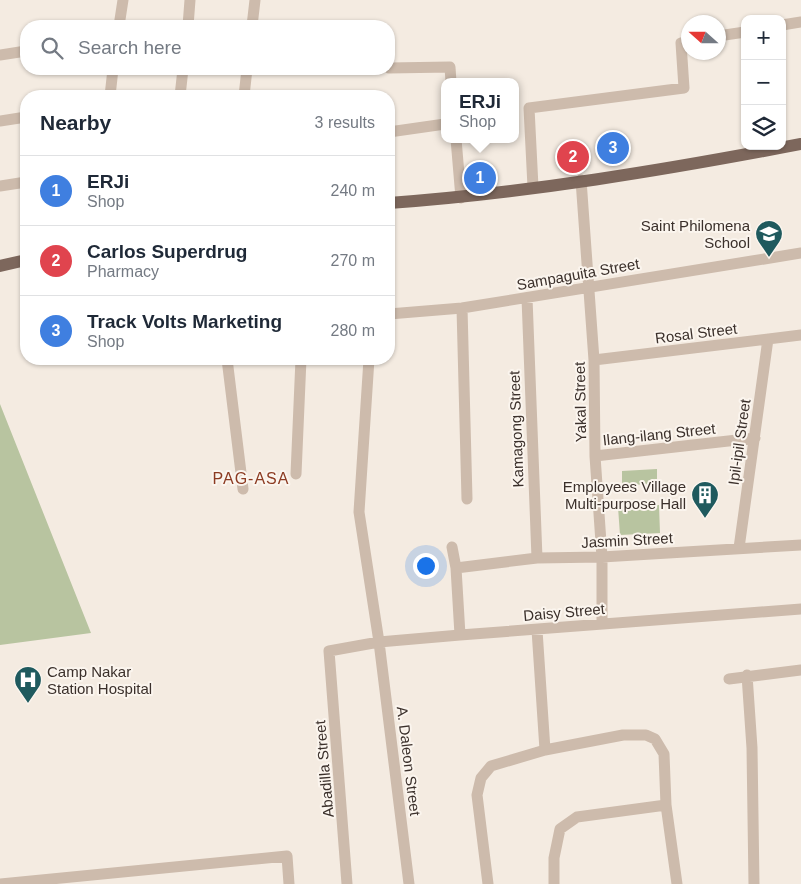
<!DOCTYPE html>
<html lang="en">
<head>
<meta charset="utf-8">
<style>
  :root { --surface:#fff; --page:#f6f6f7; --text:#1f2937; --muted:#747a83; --line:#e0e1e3; --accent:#1f5a5e }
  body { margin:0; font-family:Helvetica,sans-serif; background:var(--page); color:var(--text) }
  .controls { position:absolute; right:15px; top:15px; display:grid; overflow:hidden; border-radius:10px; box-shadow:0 1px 4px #0004 }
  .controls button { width:45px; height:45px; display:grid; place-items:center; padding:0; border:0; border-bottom:1px solid var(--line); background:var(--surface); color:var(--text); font:25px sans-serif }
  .compass { position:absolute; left:681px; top:15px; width:45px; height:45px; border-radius:50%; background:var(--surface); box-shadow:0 1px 4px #0004; rotate:291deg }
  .you { position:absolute; left:425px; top:565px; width:18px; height:18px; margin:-12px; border:4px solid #fff; border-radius:50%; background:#1a73e8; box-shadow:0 0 0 8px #1a73e833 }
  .badge { display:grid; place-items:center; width:32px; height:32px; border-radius:50%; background:var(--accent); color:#fff; font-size:16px; font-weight:700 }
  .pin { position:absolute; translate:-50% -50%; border:2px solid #fff; box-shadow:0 1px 5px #0006 }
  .popup { position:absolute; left:441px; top:78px; width:78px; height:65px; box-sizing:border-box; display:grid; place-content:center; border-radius:10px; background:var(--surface); filter:drop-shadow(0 1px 4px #0005); font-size:16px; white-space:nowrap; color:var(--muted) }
  .popup b { font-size:19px; color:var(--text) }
  .popup::after { content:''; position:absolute; left:50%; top:100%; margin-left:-10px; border:10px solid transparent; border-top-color:var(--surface) }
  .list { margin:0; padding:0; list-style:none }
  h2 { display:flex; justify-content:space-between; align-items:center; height:65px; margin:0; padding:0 20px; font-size:21px }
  h2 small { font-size:16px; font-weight:400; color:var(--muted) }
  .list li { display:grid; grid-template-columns:32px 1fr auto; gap:15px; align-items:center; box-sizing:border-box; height:70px; padding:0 20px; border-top:1px solid var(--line) }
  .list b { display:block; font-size:19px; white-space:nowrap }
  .list p { margin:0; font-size:16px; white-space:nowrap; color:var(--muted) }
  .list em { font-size:16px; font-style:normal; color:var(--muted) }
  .icon { flex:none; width:28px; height:28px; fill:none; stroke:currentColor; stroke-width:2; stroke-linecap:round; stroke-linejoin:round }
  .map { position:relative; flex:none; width:801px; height:884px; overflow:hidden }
  .search { position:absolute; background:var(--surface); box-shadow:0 1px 4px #0004; left:20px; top:20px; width:375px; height:55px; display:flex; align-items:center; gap:12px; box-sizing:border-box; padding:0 18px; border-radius:20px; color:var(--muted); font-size:19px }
  .panel { position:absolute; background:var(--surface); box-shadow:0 1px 4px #0004; left:20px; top:90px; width:375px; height:275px; border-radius:20px }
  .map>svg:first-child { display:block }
</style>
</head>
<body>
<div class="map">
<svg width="801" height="884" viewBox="0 0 801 884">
  <rect width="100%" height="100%" fill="#f4ebe1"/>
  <path fill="#b8c4a0" d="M 0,404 L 91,633 L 0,645 Z
    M 657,469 L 657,484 L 622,485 L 622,471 Z
    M 659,505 L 660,533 L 620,535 L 618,507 Z"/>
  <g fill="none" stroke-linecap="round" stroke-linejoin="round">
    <path stroke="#cdbbac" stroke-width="11" d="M 782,25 L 801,22
      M 119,26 L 123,0
      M 188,26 L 190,0
      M 252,26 L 255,0
      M 718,36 L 745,32
      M 0,55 L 26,51
      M 389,68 L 450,67 L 451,82
      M 110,96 L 113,69
      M 180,96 L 183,69
      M 244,96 L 247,69
      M 0,121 L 26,117
      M 389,132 L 445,124
      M 456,139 L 461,198
      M 581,180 L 594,360 L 595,456 L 602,557 L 602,624
      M 0,186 L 26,182
      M 533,187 L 529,108 L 684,88 L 681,43 L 688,41
      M 527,298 L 537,558
      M 462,308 L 467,499
      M 389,314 L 462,308 L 801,253
      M 227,359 L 243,489
      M 369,359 L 359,512 L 379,642 L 409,884
      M 594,360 L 801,335
      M 595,456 L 755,438
      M 296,474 L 301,359
      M 452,547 L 456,568 L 460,635
      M 739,548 L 768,339
      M 456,568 L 537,558 L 602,557 L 801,545
      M 537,630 L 545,750
      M 747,675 L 752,748 L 754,884
      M 729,679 L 801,670
      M 0,884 L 287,856 L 289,884
      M 347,884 L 329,651 L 379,642 L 460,635 L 801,609
      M 488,884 L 477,795 L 481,778 L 491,766 L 545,750 L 623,735 L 646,735 L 655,739 L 664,754 L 666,805 L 677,884
      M 554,884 L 554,858 L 560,829 L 577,817 L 666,805"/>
    <path stroke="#7d675c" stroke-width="12" d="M 389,203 C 527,193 665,170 801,144
      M 0,266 L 26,260"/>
  </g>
  <defs>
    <symbol id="school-pin" viewBox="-11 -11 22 30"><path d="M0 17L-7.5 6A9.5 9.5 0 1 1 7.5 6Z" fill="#1f5a5e" stroke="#fbf5ee"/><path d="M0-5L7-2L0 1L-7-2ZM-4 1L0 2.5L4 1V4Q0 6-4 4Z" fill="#fff"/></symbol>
    <symbol id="building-pin" viewBox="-11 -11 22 30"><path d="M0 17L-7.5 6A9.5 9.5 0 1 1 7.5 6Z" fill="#1f5a5e" stroke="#fbf5ee"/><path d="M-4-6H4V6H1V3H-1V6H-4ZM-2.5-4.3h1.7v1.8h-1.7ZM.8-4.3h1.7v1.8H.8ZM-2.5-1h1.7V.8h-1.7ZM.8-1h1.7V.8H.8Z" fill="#fff"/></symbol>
    <symbol id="hospital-pin" viewBox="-11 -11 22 30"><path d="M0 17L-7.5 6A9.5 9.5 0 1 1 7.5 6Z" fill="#1f5a5e" stroke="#fbf5ee"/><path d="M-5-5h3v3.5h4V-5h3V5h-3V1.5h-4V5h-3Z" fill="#fff"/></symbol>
  </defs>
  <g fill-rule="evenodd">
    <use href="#school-pin" x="753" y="218" width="32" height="43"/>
    <use href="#building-pin" x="689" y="479" width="32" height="43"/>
    <use href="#hospital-pin" x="12" y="664" width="32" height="43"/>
  </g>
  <g text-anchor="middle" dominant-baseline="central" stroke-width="4" stroke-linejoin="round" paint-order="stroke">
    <g font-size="15" fill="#3b302b" stroke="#fbf5ee" text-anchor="end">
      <text x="750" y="225">Saint Philomena<tspan x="750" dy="17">School</tspan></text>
      <text x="686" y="486">Employees Village<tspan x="686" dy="17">Multi-purpose Hall</tspan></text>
      <text x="47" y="671" text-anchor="start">Camp Nakar<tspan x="47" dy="17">Station Hospital</tspan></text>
    </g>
    <g font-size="15" fill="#3b302b" stroke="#fbf5ee">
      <text transform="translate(578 274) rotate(-10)">Sampaguita Street</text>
      <text transform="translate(696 333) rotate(-7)">Rosal Street</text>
      <text transform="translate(580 402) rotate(-91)">Yakal Street</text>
      <text transform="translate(516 429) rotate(-92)">Kamagong Street</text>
      <text transform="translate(659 434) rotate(-6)">Ilang-ilang Street</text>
      <text transform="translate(739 442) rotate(-82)">Ipil-ipil Street</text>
      <text transform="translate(627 540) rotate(-3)">Jasmin Street</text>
      <text transform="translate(564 612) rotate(-5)">Daisy Street</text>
      <text transform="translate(409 761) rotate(83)">A. Daleon Street</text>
      <text transform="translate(324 769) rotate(-95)">Abadilla Street</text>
    </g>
    <g font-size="16" letter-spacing="1" fill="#8c3b22" stroke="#fbf5ee">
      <text x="251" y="478">PAG-ASA</text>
    </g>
  </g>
</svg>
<div class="controls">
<button>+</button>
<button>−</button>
<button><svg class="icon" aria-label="layers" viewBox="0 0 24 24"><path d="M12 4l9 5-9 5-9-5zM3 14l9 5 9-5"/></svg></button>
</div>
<svg class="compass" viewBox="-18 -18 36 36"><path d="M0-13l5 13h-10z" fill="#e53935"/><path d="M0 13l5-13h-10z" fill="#747a83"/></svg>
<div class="you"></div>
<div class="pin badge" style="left:480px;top:178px;background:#3f7fe0">1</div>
<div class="popup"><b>ERJi</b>Shop</div>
<div class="pin badge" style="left:573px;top:157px;background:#e0444e">2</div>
<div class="pin badge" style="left:613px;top:148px;background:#3f7fe0">3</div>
<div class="search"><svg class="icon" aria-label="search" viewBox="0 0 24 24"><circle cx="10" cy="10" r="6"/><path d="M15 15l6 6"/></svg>Search here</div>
<section class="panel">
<h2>Nearby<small>3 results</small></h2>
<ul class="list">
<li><span class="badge" style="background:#3f7fe0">1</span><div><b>ERJi</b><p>Shop</p></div><em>240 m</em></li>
<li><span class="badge" style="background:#e0444e">2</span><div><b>Carlos Superdrug</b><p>Pharmacy</p></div><em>270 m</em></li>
<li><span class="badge" style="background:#3f7fe0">3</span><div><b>Track Volts Marketing</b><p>Shop</p></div><em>280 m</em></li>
</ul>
</section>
</div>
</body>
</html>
